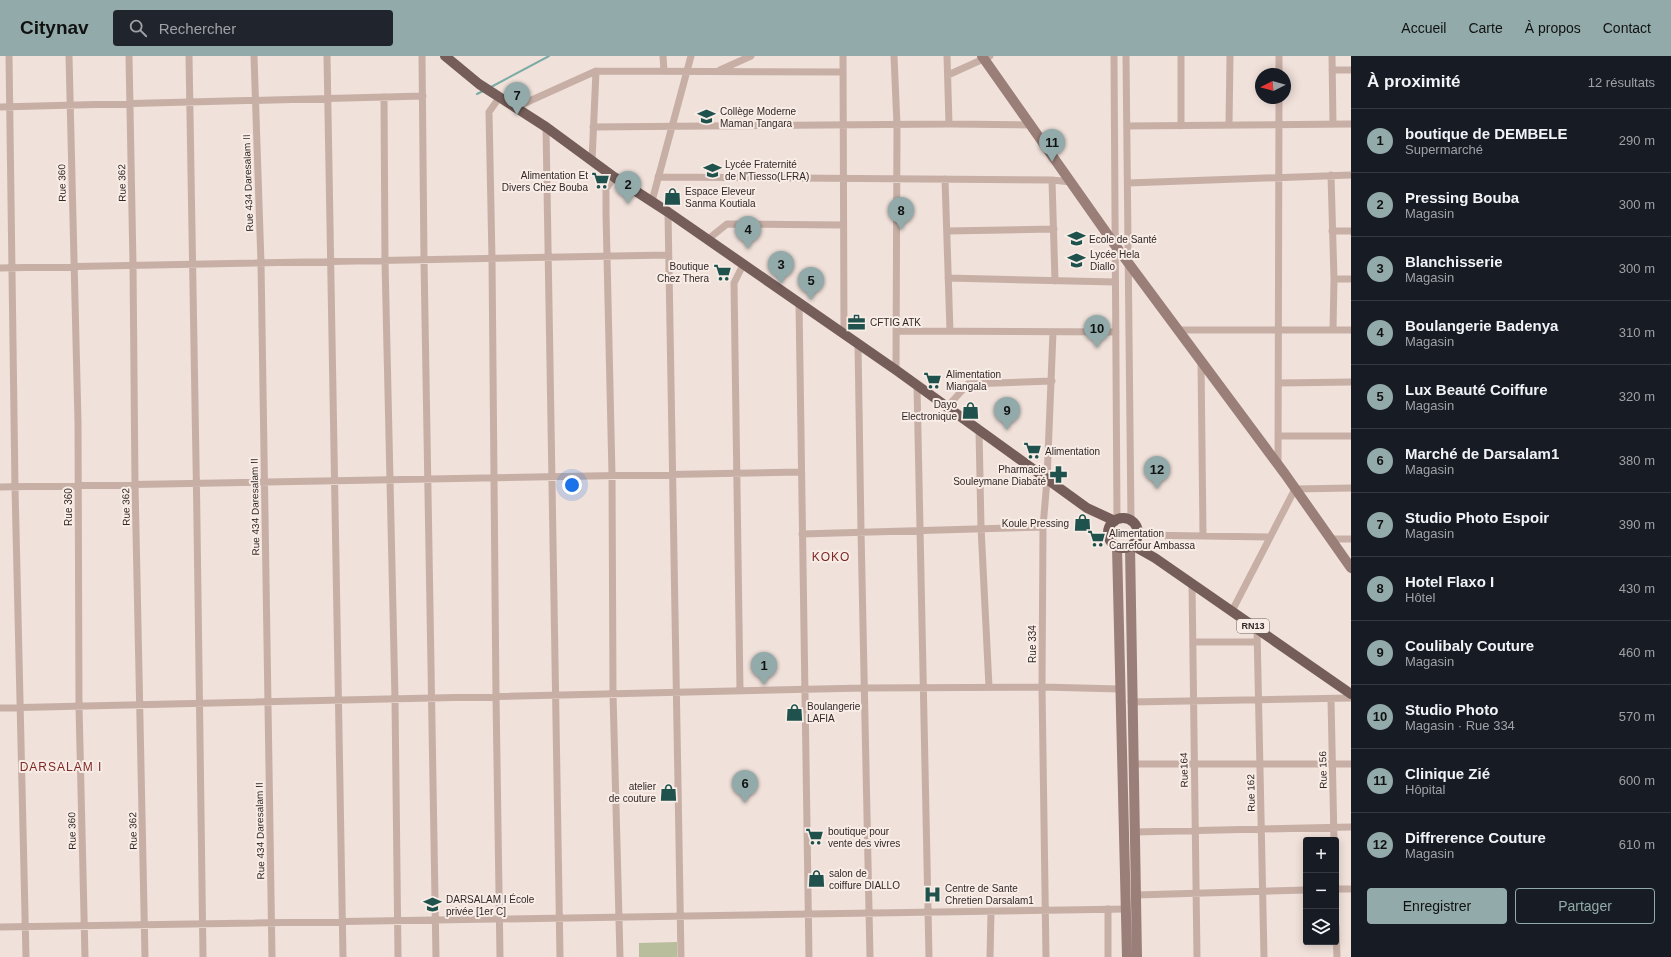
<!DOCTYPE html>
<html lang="fr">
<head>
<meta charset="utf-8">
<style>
  :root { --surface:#171b24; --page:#20242c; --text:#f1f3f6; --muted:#9ea1a6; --line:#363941; --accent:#92abaa }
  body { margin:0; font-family:Helvetica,sans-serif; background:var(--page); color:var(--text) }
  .controls { position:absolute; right:12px; bottom:12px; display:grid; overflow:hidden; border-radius:4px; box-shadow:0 2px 10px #0003 }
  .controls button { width:36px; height:36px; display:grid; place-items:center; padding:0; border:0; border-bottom:1px solid var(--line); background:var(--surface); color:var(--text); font:20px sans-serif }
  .compass { position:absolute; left:1255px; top:12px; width:36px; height:36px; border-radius:50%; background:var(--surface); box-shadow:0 2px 10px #0003; rotate:265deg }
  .you { position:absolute; left:572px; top:429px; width:14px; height:14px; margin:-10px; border:3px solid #fff; border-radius:50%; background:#1a73e8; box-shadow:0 0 0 6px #1a73e833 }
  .badge { display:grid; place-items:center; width:26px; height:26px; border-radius:50%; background:var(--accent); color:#111; font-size:13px; font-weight:700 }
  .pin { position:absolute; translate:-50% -33px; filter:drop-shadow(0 1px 2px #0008) }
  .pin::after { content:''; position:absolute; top:21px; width:14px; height:12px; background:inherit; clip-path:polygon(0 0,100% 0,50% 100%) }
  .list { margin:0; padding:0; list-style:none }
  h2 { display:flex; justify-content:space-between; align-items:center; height:52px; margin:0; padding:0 16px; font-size:17px }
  h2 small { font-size:13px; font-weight:400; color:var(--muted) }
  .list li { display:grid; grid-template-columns:26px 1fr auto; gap:12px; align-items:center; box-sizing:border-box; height:64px; padding:0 16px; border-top:1px solid var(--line) }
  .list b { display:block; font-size:15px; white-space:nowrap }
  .list p { margin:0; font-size:13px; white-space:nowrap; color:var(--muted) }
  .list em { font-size:13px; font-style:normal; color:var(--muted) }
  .actions { display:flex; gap:8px; padding:12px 16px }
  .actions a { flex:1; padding:9px 0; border:1px solid var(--accent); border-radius:4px; text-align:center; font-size:14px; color:var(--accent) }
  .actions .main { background:var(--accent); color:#111 }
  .icon { flex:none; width:22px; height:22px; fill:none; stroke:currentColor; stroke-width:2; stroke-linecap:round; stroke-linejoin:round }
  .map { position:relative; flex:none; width:1351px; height:901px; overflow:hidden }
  header { display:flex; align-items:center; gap:24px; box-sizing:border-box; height:56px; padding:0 20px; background:var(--accent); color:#111 }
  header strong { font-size:19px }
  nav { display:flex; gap:22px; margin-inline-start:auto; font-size:14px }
  .search { width:280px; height:36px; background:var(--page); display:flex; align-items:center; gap:10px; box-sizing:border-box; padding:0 14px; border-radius:4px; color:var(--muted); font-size:15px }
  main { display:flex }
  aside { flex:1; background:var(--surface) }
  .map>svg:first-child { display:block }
</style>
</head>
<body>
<header>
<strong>Citynav</strong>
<div class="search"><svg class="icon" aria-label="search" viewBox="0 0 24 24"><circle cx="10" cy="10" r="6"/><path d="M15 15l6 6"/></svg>Rechercher</div>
<nav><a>Accueil</a><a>Carte</a><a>À propos</a><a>Contact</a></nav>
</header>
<main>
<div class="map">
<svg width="1351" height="901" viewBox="0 0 1351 901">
  <rect width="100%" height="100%" fill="#f0e1da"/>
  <path fill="#b8be9b" d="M 677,886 L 677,901 L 639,901 L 639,887 Z"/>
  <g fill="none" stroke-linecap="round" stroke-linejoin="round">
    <path stroke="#7aaba4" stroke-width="2" d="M 491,31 L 549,0
      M 477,38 L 483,35"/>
    <path stroke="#c7afa6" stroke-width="7" d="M 9,0 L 15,431 L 26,901
      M 69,0 L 78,366 L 79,650 L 85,901
      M 129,0 L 133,209 L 135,428 L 145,901
      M 189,0 C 196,300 198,601 203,901
      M 254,0 L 261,207 L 272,901
      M 327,0 L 343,901
      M 422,0 L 424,204 L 436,901
      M 663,0 L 664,15
      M 843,0 L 844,278
      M 894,0 L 897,69 L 896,314
      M 947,0 L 949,68
      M 1114,0 L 1117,464
      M 1126,0 L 1131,465
      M 1332,0 L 1333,68
      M 720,14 L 751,0
      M 1332,14 L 1351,14
      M 1279,18 L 1279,0
      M 948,19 L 990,0
      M 384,41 L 385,205 L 395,643 L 398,901
      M 499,42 L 489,56 L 492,203 L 496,641 L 500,901
      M 0,51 L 423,40
      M 514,52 L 596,15 L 843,16
      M 1229,69 L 1230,0
      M 1127,70 L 1351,68
      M 1181,70 L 1181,0
      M 546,71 L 560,901
      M 593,71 L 949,68 L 1031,69
      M 592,105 L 596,15
      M 1331,119 L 1334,223 L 1333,274
      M 614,121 L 606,133 L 606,157 L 612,419 L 613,638 L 620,901
      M 658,121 L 1052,124 L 1071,126
      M 945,123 L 950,275
      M 1052,124 L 1055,225
      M 1128,127 L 1351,119
      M 652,145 L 691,0
      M 668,156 L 681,901
      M 947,175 L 1054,173
      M 1332,175 L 1351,175
      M 707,184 L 727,168 L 843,169
      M 0,212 L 668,199
      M 948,222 L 1115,226
      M 1334,223 L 1351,223
      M 799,247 L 809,901
      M 1178,274 L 1351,274
      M 896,275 L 1116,276
      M 858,288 L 861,475 L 870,901
      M 1201,305 L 1203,480
      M 1279,327 L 1351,326
      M 917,330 L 929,901
      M 947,351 L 968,328 L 1052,325
      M 979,374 L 981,471 L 989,631
      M 1279,380 L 1351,380
      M 1278,409 L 1279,42
      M 0,431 L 801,416
      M 802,478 L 1043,471
      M 1137,479 L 1270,481
      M 1330,483 L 1351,483
      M 1192,527 L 1197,901
      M 1232,555 L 1295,433 L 1351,432
      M 1257,573 L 1264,901
      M 1193,586 L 1257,586
      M 740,635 L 734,227 L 743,209
      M 1331,643 L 1334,784
      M 1131,646 L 1351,642
      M 0,652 L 864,632 L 1042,631 L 1120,633
      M 1133,708 L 1351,708
      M 1135,776 L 1351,771
      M 1336,833 L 1351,833
      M 1136,839 L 1306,834
      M 1108,853 L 1108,901
      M 1336,870 L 1337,901
      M 0,871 L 1126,853
      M 990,901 L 991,855
      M 1046,901 L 1042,631 L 1043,471 L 1047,424 L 1053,276"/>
    <path stroke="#9a7e78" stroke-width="10" d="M 982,0 L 1115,189 L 1285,418 L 1351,512
      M 1130,490 L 1137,901
      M 1117,491 L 1127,901"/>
    <path stroke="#755d59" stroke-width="10" d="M 445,0 L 479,28 L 546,71 L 614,121 L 668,156 L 896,314 L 1087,452 L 1115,465
      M1108 477a15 15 0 1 1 30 0a15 15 0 1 1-30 0Z
      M 1132,489 L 1155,502 L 1351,638"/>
  </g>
  <defs>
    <symbol id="school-bare" viewBox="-9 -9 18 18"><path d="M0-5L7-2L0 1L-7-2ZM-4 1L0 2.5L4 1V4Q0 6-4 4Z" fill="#1f524c" stroke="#f8ece6" stroke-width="2.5" paint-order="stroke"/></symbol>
    <symbol id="supermarket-bare" viewBox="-9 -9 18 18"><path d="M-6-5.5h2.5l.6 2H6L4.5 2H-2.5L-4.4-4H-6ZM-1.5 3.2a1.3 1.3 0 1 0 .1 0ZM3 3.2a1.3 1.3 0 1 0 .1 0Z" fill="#1f524c" stroke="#f8ece6" stroke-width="2.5" paint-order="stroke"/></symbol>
    <symbol id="shop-bare" viewBox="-9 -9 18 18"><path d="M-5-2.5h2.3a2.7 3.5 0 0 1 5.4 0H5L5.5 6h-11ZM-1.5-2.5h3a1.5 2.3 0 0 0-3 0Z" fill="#1f524c" stroke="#f8ece6" stroke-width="2.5" paint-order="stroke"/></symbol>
    <symbol id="office-bare" viewBox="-9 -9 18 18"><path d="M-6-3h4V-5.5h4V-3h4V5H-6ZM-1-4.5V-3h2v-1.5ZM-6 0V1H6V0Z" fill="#1f524c" stroke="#f8ece6" stroke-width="2.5" paint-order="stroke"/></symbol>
    <symbol id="pharmacy-bare" viewBox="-9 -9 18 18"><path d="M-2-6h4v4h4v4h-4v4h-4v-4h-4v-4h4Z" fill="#1f524c" stroke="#f8ece6" stroke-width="2.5" paint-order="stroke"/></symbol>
    <symbol id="hospital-bare" viewBox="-9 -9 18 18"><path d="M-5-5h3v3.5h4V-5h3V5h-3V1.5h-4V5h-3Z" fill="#1f524c" stroke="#f8ece6" stroke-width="2.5" paint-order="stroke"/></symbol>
  </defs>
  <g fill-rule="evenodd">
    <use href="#school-bare" x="694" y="48" width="25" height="25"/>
    <use href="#school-bare" x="700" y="102" width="25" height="25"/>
    <use href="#supermarket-bare" x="588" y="112" width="25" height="25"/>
    <use href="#shop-bare" x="660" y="128" width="25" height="25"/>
    <use href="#school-bare" x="1064" y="170" width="25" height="25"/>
    <use href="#school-bare" x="1064" y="192" width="25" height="25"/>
    <use href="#supermarket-bare" x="710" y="204" width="25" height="25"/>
    <use href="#office-bare" x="844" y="254" width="25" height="25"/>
    <use href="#supermarket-bare" x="920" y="312" width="25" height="25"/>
    <use href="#shop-bare" x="958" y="342" width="25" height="25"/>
    <use href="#supermarket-bare" x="1020" y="382" width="25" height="25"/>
    <use href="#pharmacy-bare" x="1046" y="406" width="25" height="25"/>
    <use href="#shop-bare" x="1070" y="454" width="25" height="25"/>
    <use href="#supermarket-bare" x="1084" y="470" width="25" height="25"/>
    <use href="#shop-bare" x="782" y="644" width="25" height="25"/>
    <use href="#shop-bare" x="656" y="724" width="25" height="25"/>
    <use href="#supermarket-bare" x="802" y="768" width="25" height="25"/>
    <use href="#shop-bare" x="804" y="810" width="25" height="25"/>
    <use href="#hospital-bare" x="920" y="826" width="25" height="25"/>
    <use href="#school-bare" x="420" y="836" width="25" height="25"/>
  </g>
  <g text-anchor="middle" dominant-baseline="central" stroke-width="4" stroke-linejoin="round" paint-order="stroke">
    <rect fill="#f8ece6" stroke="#6f6360" stroke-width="1" x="1237" y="563" width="32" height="14" rx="3"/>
    <g font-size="9" font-weight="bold" fill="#342827">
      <text x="1253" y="570">RN13</text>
    </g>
    <g font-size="10" fill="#342827" stroke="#f8ece6" text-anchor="start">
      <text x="720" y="55">Collège Moderne<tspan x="720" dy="12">Maman Tangara</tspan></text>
      <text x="725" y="108">Lycée Fraternité<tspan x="725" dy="12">de N'Tiesso(LFRA)</tspan></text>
      <text x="588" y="119" text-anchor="end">Alimentation Et<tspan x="588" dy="12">Divers Chez Bouba</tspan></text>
      <text x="685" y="135">Espace Eleveur<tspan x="685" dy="12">Sanma Koutiala</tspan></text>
      <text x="1089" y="183">Ecole de Santé</text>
      <text x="1090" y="198">Lycée Hela<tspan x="1090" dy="12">Diallo</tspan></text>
      <text x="709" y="210" text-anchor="end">Boutique<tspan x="709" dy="12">Chez Thera</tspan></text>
      <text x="870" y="266">CFTIG ATK</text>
      <text x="946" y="318">Alimentation<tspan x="946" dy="12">Miangala</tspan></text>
      <text x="957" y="348" text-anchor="end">Dayo<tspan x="957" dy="12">Electronique</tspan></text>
      <text x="1045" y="395">Alimentation</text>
      <text x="1046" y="413" text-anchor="end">Pharmacie<tspan x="1046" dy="12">Souleymane Diabaté</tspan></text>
      <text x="1069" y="467" text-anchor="end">Koule Pressing</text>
      <text x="1109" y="477">Alimentation<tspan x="1109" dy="12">Carrefour Ambassa</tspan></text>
      <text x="807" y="650">Boulangerie<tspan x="807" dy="12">LAFIA</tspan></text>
      <text x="656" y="730" text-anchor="end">atelier<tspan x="656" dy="12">de couture</tspan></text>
      <text x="828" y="775">boutique pour<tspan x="828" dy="12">vente des vivres</tspan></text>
      <text x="829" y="817">salon de<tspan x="829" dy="12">coiffure DIALLO</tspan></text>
      <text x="945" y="832">Centre de Sante<tspan x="945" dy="12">Chretien Darsalam1</tspan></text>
      <text x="446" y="843">DARSALAM I École<tspan x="446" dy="12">privée [1er C]</tspan></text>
    </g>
    <g font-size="10" fill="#342827" stroke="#f8ece6">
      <text transform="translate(62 127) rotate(-91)">Rue 360</text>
      <text transform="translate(122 127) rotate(-91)">Rue 362</text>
      <text transform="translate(248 127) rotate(-92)">Rue 434 Daresalam II</text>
      <text transform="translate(68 451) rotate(-90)">Rue 360</text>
      <text transform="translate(126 451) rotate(-91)">Rue 362</text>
      <text transform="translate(255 451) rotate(-91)">Rue 434 Daresalam II</text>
      <text transform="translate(1032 588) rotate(-90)">Rue 334</text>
      <text transform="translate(1184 714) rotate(-91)">Rue164</text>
      <text transform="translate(1323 714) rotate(-91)">Rue 156</text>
      <text transform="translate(1251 737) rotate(-91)">Rue 162</text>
      <text transform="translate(72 775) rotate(-91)">Rue 360</text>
      <text transform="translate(133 775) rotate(-91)">Rue 362</text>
      <text transform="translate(260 775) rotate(-91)">Rue 434 Daresalam II</text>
    </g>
    <g font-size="12" letter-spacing="1" fill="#7e2925" stroke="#f8ece6">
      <text x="831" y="501">KOKO</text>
      <text x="61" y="711">DARSALAM I</text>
    </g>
  </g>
</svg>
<div class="controls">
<button>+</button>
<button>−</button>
<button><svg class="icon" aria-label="layers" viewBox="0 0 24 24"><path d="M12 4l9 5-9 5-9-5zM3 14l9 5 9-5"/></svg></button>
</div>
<svg class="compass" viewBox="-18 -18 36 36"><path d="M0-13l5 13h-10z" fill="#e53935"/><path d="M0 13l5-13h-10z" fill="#9ea1a6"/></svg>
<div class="you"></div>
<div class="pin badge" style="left:764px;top:629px">1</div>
<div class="pin badge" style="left:628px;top:148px">2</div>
<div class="pin badge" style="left:781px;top:228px">3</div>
<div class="pin badge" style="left:748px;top:193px">4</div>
<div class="pin badge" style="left:811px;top:244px">5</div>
<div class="pin badge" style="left:745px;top:747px">6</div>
<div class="pin badge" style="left:517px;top:59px">7</div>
<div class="pin badge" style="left:901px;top:174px">8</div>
<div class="pin badge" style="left:1007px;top:374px">9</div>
<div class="pin badge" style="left:1097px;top:292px">10</div>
<div class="pin badge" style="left:1052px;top:106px">11</div>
<div class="pin badge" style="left:1157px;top:433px">12</div>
</div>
<aside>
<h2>À proximité<small>12 résultats</small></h2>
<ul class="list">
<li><span class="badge">1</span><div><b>boutique de DEMBELE</b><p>Supermarché</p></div><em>290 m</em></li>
<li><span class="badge">2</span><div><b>Pressing Bouba</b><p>Magasin</p></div><em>300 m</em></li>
<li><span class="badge">3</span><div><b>Blanchisserie</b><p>Magasin</p></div><em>300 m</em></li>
<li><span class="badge">4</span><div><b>Boulangerie Badenya</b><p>Magasin</p></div><em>310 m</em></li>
<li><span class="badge">5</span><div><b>Lux Beauté Coiffure</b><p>Magasin</p></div><em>320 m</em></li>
<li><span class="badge">6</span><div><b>Marché de Darsalam1</b><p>Magasin</p></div><em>380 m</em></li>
<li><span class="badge">7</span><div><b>Studio Photo Espoir</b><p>Magasin</p></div><em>390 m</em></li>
<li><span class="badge">8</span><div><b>Hotel Flaxo I</b><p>Hôtel</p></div><em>430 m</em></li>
<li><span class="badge">9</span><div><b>Coulibaly Couture</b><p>Magasin</p></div><em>460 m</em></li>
<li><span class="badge">10</span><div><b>Studio Photo</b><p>Magasin · Rue 334</p></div><em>570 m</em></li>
<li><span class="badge">11</span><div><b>Clinique Zié</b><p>Hôpital</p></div><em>600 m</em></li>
<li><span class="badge">12</span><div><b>Diffrerence Couture</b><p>Magasin</p></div><em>610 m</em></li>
</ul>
<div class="actions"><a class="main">Enregistrer</a><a>Partager</a></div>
</aside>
</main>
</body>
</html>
